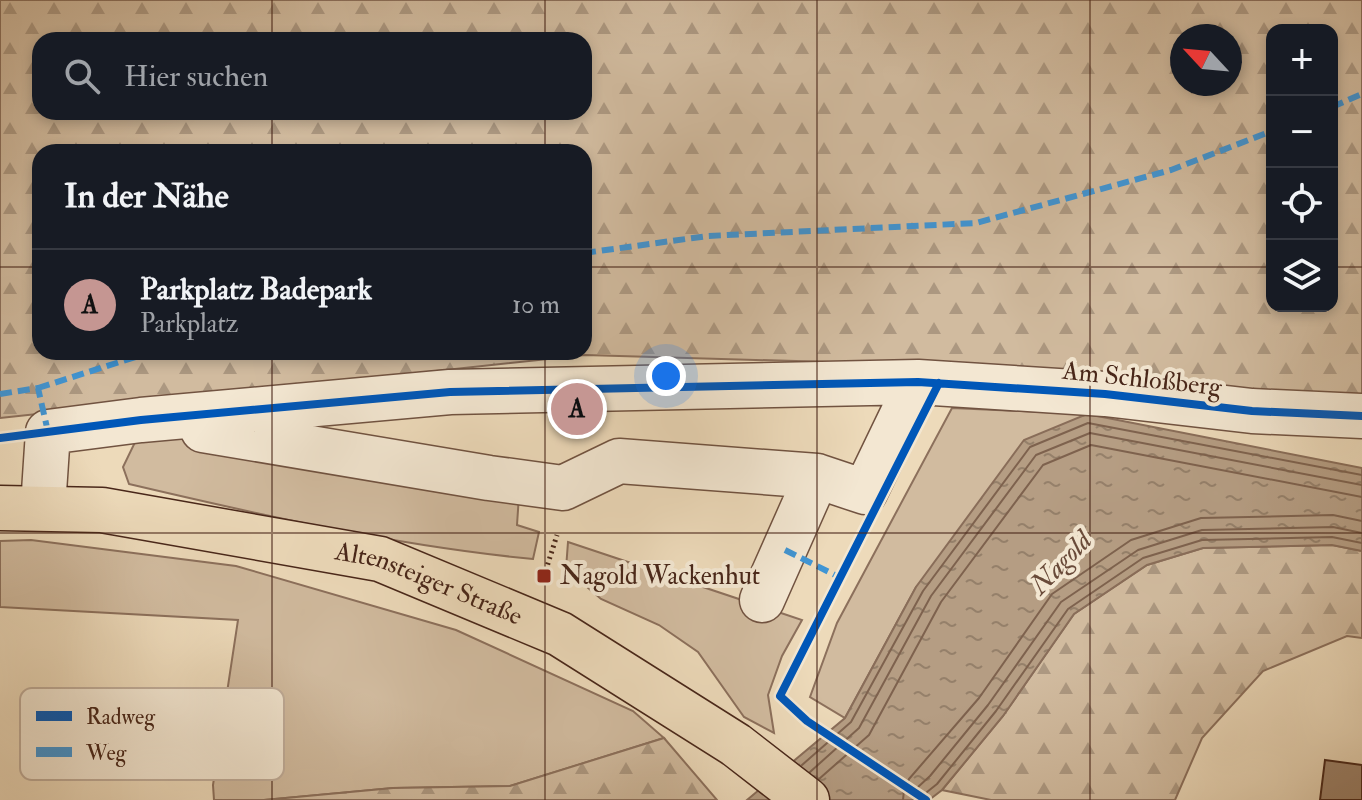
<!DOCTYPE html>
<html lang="de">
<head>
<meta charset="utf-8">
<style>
  :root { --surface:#171b24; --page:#20242c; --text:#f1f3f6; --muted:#9ea1a6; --line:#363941; --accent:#c59692 }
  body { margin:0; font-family:"IM FELL Double Pica",serif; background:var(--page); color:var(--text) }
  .controls { position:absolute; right:24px; top:24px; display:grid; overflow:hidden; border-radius:16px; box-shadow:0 4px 12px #0003 }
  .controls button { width:72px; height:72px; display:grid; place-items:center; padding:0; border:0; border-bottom:2px solid var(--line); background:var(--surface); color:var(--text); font:40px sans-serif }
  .compass { position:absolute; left:1170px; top:24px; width:72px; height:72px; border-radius:50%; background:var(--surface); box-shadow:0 4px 12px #0003; rotate:296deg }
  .you { position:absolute; left:666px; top:376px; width:28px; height:28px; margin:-20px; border:6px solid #fff; border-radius:50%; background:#1a73e8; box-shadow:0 0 0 12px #1a73e833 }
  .badge { display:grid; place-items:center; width:52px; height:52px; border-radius:50%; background:var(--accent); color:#111; font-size:26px; font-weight:700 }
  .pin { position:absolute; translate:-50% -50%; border:4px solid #fff; box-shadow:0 2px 8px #0006 }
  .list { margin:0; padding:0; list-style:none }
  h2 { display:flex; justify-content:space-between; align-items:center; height:104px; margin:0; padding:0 32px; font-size:34px }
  h2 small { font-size:26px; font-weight:400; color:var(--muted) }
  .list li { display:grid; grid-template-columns:52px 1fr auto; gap:24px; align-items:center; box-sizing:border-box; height:112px; padding:0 32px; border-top:2px solid var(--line) }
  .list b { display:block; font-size:30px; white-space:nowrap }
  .list p { margin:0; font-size:26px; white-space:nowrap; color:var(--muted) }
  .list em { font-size:26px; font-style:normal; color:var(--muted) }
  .icon { flex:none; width:44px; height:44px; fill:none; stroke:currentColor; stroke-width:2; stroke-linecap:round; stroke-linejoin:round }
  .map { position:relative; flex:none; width:1362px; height:800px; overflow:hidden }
  .search { position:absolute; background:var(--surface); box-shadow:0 4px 12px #0003; left:32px; top:32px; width:560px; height:88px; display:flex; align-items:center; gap:20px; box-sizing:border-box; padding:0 28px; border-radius:24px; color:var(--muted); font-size:30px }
  .panel { position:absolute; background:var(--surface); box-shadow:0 4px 12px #0003; left:32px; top:144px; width:560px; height:216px; border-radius:24px }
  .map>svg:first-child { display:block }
</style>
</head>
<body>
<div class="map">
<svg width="1362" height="800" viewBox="0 0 1362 800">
  <defs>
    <pattern id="forest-firs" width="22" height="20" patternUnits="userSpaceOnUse" patternTransform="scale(2)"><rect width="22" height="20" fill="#d1bb9f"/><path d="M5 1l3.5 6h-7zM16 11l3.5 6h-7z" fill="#ac9881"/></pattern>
    <pattern id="water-ripples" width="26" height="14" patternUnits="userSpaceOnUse" patternTransform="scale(2)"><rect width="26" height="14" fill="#b59d83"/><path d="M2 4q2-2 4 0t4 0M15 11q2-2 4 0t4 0" fill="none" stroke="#95806a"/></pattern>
  </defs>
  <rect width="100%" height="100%" fill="#eddaba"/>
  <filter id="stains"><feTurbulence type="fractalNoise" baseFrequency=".0025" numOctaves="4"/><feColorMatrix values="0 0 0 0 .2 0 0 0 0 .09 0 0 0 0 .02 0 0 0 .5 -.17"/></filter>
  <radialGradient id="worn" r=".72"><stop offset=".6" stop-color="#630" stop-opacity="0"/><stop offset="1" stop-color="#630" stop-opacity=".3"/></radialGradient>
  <path fill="#d1bb9f" stroke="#8c705c" stroke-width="2" d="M 952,408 L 1087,414 L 916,587 L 845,718 L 810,697 L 837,623 Z
    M 138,436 L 217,440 L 519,495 L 517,525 L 539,532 L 533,559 C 397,546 261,515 129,484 L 123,467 Z
    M 31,540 L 236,566 L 456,630 L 633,711 L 664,738 L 510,786 L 393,788 L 264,800 L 214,800 L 213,785 L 238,620 L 0,607 L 0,541 Z
    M 568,542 L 802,620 L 782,656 L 768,695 L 774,733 L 744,717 L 698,652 L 659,625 L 601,599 L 566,569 Z"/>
  <path fill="url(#forest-firs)" stroke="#8c705c" stroke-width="2" fill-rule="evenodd" d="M 0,0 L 1362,0 L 1362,397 L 1249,392 L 932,365 L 585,355 L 0,418 ZM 1272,30 L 1332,30 L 1332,306 L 1272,306 ZM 1182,36 L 1230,36 L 1230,84 L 1182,84 ZM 40,40 L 584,40 L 584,112 L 40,112 ZM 40,152 L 584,152 L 584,352 L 40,352 Z
    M 1332,545 L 1362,551 L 1362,638 L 1347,636 L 1263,671 L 1202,738 L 1175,800 L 991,800 L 942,790 L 1003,716 L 1074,614 L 1147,565 L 1203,548 Z
    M 664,738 L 717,800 L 264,800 L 393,788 L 510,786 Z"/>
  <path fill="url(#water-ripples)" stroke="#896d59" stroke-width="2" d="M 1087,414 L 1362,468 L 1362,551 L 1332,545 L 1203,548 L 1147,565 L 1074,614 L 1003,716 L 942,790 L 929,800 L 747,800 L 845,718 L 916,587 L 1024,440 Z"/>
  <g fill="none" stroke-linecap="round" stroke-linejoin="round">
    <path stroke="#7e624e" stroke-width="2" d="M 802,765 L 851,722 L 923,591 L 1030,447 L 1088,423 L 1362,475
      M 810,772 L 859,728 L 931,596 L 1036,455 L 1090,433 L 1362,485
      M 819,779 L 869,735 L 941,602 L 1043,465 L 1091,445 L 1362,497
      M 903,800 L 904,790 L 909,779 L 979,698 L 1052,594 L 1131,540 L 1201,518 L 1333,515 L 1362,521
      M 915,800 L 918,787 L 930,776 L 988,705 L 1061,602 L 1138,550 L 1202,530 L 1333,527 L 1362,533
      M 925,800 L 927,792 L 937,784 L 996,711 L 1068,609 L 1143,558 L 1202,540 L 1332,537 L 1362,543"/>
  </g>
  <path fill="#9e846d" stroke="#482619" stroke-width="2" d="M 1325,760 L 1362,765 L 1362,800 L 1320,800 Z"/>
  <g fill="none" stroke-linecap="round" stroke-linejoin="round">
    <defs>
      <path id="minor" d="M 203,430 L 489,478 L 563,488 L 619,461 L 817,476
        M 43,507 L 48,432 L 141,420 L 450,392 L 918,382 L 1105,394 L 1252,411 L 1362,416
        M 762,600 L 817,476 L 865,492 L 918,382"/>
      <g id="major">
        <path id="s1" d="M 0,508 L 102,510 L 380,559 L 560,634 L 736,745 L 807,800"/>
      </g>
    </defs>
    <use href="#minor" stroke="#715341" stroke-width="47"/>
    <use href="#major" stroke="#482619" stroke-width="47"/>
    <path stroke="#482619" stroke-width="5" stroke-dasharray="2 4" stroke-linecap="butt" d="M 544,576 L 557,535"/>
    <use href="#minor" stroke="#f3e7d2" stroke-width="44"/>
    <use href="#major" stroke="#eddaba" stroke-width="44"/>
    <path stroke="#4095d4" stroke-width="6" stroke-dasharray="12 6" stroke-linecap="butt" d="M 1332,107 L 1362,94
      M 584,253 L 708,236 L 976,223 L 1171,170 L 1272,131
      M 38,388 L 151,352
      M 0,394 L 38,388 L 48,432 L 44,433
      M 785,550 L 841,578"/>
    <defs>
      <path id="cycleway" d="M 0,438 L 141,420 L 450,392 L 918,382 L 1105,394 L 1252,411 L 1362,416
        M 926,800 L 807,721 L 780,696 L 939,383"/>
    </defs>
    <use href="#cycleway" stroke="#f3e7d2" stroke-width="13"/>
    <use href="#cycleway" stroke="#0057b8" stroke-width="8"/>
  </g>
  <path fill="none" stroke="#482619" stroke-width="2" stroke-opacity="0.55" d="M 272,0 L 272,40M 545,0 L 545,40M 817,0 L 817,800M 1090,0 L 1090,800M 272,112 L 272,152M 545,112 L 545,152M 0,267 L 40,267M 584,267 L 1272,267M 1332,267 L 1362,267M 272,352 L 272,800M 545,352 L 545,800M 0,533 L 1362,533"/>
  <rect fill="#8f2418" stroke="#f3e7d2" stroke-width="3" x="536" y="568" width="16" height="16" rx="4"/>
  <g text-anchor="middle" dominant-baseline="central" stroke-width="8" stroke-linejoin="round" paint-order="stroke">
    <g font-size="26" fill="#482619" stroke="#f3e7d2">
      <text transform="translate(1142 379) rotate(6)">Am Schloßberg</text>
      <text stroke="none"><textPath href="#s1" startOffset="438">Altensteiger Straße</textPath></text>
    </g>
    <g font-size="26" fill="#482619" stroke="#f3e7d2" text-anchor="start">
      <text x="560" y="576">Nagold Wackenhut</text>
    </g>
    <g font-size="28" font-style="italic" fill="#694a39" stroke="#f3e7d2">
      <text transform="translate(1061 563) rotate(-46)">Nagold</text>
    </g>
  </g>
  <rect x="20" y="688" width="264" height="92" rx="12" fill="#f3e7d2" stroke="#c0ad9a" stroke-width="2"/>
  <rect x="36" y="711" width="36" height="10" fill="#0057b8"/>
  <rect x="36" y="747" width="36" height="10" fill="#4095d4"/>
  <g font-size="22" fill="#482619">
    <text x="86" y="724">Radweg</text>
    <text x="86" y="760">Weg</text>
  </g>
  <rect width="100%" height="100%" filter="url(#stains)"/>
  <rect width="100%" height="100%" fill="url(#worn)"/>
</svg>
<div class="controls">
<button>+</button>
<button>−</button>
<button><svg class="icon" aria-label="locate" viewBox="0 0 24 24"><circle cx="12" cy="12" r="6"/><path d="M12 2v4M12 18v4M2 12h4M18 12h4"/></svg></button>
<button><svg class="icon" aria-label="layers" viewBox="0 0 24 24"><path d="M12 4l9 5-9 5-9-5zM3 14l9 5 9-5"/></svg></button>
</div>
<svg class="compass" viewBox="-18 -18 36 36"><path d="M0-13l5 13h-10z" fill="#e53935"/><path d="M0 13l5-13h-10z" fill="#9ea1a6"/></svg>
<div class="you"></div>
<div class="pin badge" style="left:577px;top:409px">A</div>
<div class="search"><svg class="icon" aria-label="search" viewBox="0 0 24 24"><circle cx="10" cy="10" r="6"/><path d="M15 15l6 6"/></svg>Hier suchen</div>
<section class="panel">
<h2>In der Nähe<small></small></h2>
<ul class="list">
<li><span class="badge">A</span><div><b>Parkplatz Badepark</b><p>Parkplatz</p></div><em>10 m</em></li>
</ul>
</section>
</div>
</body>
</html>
